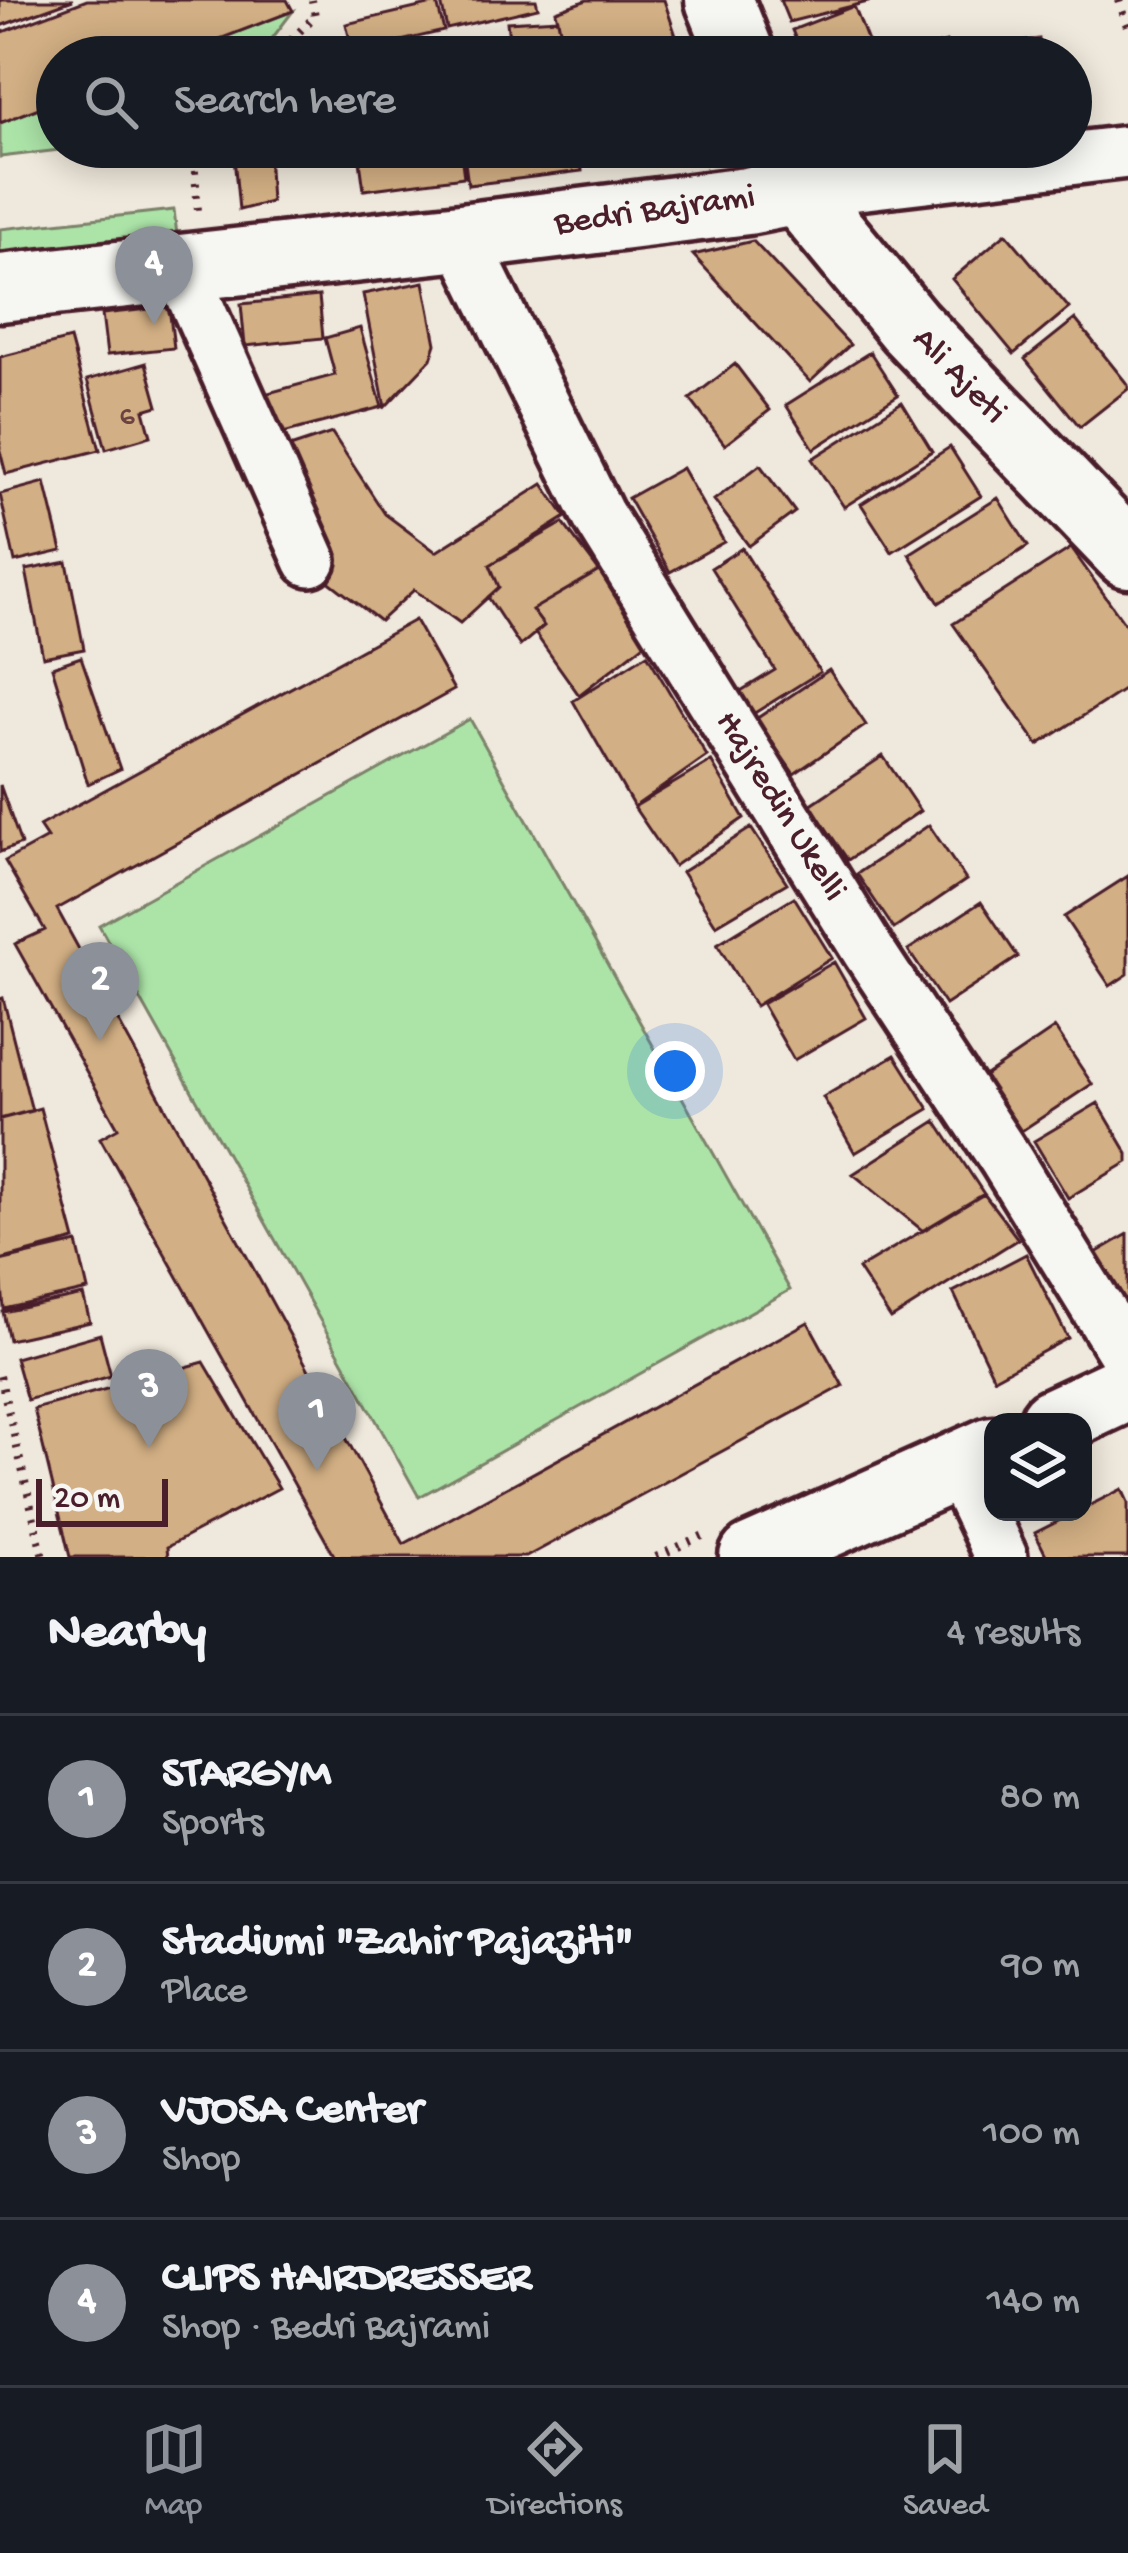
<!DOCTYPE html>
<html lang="en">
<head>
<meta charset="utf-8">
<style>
  :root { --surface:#171b24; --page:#242831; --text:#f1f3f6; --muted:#9ea1a6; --line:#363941; --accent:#8c9099 }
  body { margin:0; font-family:"Gochi Hand",sans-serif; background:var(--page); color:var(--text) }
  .controls { position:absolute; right:36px; bottom:36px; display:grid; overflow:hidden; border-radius:24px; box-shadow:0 6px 30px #0003 }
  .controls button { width:108px; height:108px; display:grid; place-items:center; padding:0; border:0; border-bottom:3px solid var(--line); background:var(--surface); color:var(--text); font:60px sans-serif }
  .scale { position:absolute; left:36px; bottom:30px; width:132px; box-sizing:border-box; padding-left:12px; border:6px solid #4a1f2b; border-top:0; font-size:33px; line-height:42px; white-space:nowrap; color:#4a1f2b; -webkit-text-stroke:9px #f6f6f2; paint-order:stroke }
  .you { position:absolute; left:675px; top:1071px; width:42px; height:42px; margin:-30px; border:9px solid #fff; border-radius:50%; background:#1a73e8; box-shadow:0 0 0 18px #1a73e833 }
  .badge { display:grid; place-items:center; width:78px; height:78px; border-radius:50%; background:var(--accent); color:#fff; font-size:39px; font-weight:700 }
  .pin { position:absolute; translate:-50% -99px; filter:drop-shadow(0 3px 6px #0008) }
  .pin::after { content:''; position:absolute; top:63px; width:42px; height:36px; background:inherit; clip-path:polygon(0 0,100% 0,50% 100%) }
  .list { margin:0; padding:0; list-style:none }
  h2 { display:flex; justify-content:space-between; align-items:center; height:156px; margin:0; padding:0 48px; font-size:51px }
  h2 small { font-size:39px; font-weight:400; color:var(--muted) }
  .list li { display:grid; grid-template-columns:78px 1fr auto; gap:36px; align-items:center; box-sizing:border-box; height:168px; padding:0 48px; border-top:3px solid var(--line) }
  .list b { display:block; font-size:45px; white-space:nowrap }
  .list p { margin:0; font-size:39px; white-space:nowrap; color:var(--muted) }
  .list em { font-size:39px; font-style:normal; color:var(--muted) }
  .icon { flex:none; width:66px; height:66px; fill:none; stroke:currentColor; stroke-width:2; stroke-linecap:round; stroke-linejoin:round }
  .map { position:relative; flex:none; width:1128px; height:1557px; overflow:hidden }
  .search { position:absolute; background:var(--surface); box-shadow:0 6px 30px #0003; left:36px; right:36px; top:36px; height:132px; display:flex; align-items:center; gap:30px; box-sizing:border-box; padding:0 42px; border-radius:66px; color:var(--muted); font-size:45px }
  .sheet { height:828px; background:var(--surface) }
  nav { display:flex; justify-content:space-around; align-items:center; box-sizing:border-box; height:168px; border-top:3px solid var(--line); background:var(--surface); font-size:33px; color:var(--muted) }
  nav a { display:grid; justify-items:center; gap:6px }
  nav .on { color:var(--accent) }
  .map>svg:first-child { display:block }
</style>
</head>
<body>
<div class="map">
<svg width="1128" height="1557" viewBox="0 0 1128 1557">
  <rect width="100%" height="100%" fill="#efe8dc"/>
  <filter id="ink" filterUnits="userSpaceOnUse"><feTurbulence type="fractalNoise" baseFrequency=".00833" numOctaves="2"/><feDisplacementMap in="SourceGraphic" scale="24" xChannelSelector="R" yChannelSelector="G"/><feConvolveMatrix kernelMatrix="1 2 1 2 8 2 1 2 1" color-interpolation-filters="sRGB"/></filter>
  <g filter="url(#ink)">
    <path fill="#ace4a8" stroke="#7b826a" stroke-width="3" d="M 293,11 L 258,57 L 173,57 Z
      M 57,101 L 57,147 L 85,147 L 0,157 L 0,123 Z
      M 174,210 L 177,235 L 0,257 L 0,229 Z
      M 470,719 L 790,1290 L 419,1497 L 99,925 Z"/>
    <path fill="#d2af84" stroke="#4a1f2b" stroke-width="3" d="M 0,0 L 73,0 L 0,26 Z
      M 87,0 L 287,0 L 293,11 L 173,57 L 57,57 L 57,101 L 0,123 L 0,33 Z
      M 449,0 L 536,0 L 538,8 L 447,29 L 441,2 Z
      M 587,0 L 664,0 L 683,57 L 566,57 L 556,11 Z
      M 780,0 L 867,0 L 868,2 L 789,22 Z
      M 437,3 L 444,31 L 353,52 L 346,24 Z
      M 854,6 L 874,57 L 803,57 L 792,30 Z
      M 558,19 L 565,57 L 511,57 L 507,22 Z
      M 1039,39 L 1042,57 L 975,57 L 973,50 Z
      M 946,42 L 951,57 L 909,57 L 908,53 Z
      M 233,147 L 278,147 L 268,151 L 271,202 L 239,210 Z
      M 358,147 L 460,147 L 464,177 L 364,190 Z
      M 463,147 L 580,147 L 582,171 L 468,185 Z
      M 585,147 L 694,147 L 587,159 Z
      M 1006,233 L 1069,308 L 1014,354 L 952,279 Z
      M 753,241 L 850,345 L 810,382 L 693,255 Z
      M 424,282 L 436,344 L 431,359 L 385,407 L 363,294 Z
      M 319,296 L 323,338 L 245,346 L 241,304 Z
      M 169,307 L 174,348 L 107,355 L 102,314 Z
      M 1075,319 L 1128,385 L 1128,389 L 1080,427 L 1025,359 Z
      M 360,328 L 382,407 L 268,437 L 257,396 L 335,375 L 325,338 Z
      M 70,339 L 100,450 L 6,474 L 0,451 L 0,357 Z
      M 870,352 L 898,395 L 814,449 L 786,405 Z
      M 146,363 L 158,406 L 144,410 L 151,436 L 106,449 L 87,380 Z
      M 735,364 L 770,410 L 725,445 L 690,399 Z
      M 902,402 L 932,451 L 844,507 L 812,459 Z
      M 332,433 L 385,514 L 436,552 L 543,484 L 566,517 L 490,565 L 499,587 L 460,623 L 414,590 L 380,621 L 323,577 L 338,554 L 290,447 Z
      M 950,447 L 981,496 L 892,552 L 861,504 Z
      M 760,465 L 795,512 L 749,546 L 714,500 Z
      M 682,468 L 724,542 L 670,572 L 628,498 Z
      M 45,482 L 62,551 L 15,562 L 0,494 Z
      M 998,498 L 1028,546 L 939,603 L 909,554 Z
      M 563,523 L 599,571 L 532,610 L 544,626 L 520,646 L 488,597 L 499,587 L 490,565 Z
      M 742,548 L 820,672 L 753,714 L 739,692 L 775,670 L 711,568 Z
      M 1071,548 L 1128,628 L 1128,687 L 1038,745 L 953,624 Z
      M 67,562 L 84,649 L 43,657 L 26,570 Z
      M 599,571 L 647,642 L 579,695 L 535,633 L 544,626 L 532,610 Z
      M 415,620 L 454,690 L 57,909 L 404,1544 L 808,1322 L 843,1386 L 526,1557 L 335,1557 L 100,1138 L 118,1128 L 15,944 L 45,930 L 5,861 L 47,838 L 39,826 Z
      M 647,654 L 707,756 L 634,807 L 573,701 Z
      M 81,657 L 120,769 L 88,784 L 52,667 Z
      M 829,670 L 866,725 L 794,774 L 756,719 Z
      M 883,756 L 920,811 L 848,860 L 810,805 Z
      M 711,761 L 744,818 L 674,866 L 634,807 Z
      M 0,785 L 21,844 L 0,852 Z
      M 929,825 L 966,880 L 894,929 L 857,874 Z
      M 751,828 L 787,883 L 716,925 L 682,872 Z
      M 1128,876 L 1128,974 L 1110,986 L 1064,917 Z
      M 794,897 L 832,958 L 755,1006 L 717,944 Z
      M 981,902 L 1018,957 L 945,1005 L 908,950 Z
      M 834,962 L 866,1018 L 794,1060 L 762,1004 Z
      M 3,998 L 32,1111 L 0,1119 L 0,999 Z
      M 1055,1028 L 1092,1084 L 1020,1132 L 983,1077 Z
      M 895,1055 L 929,1109 L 855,1153 L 823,1097 Z
      M 1098,1103 L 1128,1154 L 1128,1162 L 1068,1198 L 1034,1141 Z
      M 40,1108 L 75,1240 L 0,1260 L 0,1119 Z
      M 936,1121 L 984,1194 L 923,1231 L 853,1174 Z
      M 984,1194 L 1018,1239 L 891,1319 L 858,1269 Z
      M 1128,1234 L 1128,1311 L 1094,1254 Z
      M 77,1243 L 88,1290 L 4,1309 L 0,1261 Z
      M 1026,1254 L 1068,1338 L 994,1378 L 953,1292 Z
      M 83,1295 L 90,1322 L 9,1340 L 3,1312 Z
      M 100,1334 L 111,1376 L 27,1400 L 15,1358 Z
      M 204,1362 L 279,1488 L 167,1547 L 168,1557 L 70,1557 L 34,1409 Z
      M 1122,1489 L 1128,1502 L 1128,1557 L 1047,1557 L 1035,1533 Z"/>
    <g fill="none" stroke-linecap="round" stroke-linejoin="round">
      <defs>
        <path id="street" d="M 798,191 L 1128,152
          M 461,237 L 598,515 L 869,952 L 1006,1160 L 1128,1358
          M 181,269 L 310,560
          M 958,1466 L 1001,1557"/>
        <path id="secondary" d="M 719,0 L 742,57
          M 776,147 L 798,191 L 909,326 L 1128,554
          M 0,288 L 461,237 L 747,201 L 798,191
          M 1053,1422 L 1128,1387
          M 753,1557 L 993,1450"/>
      </defs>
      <use href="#street" stroke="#4a1f2b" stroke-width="60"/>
      <use href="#secondary" stroke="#4a1f2b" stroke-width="75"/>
      <path stroke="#4a1f2b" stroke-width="8" stroke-dasharray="3 9" stroke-linecap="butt" d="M 1119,0 L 1128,30
        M 274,57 L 315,16 L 312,0
        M 193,147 L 198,211
        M 0,1376 L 43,1557
        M 656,1557 L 704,1535"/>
      <use href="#street" stroke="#f6f6f2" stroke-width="51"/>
      <use href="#secondary" stroke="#f6f6f2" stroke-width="66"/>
    </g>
  </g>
  <g text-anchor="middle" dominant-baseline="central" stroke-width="12" stroke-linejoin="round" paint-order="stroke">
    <g font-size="30" fill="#6c4341">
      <text x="127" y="418">6</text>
    </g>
    <g font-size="36" fill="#4a1f2b" stroke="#f6f6f2">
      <text transform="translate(655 212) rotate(-8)">Bedri Bajrami</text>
      <text transform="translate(958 377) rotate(46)">Ali Ajeti</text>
      <text transform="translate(779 807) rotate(58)">Hajredin Ukelli</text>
    </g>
  </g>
</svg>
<div class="controls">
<button><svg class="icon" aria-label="layers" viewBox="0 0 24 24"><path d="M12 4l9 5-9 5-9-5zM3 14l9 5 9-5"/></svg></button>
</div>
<div class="scale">20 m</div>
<div class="you"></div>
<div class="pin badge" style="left:317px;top:1471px">1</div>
<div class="pin badge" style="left:100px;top:1041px">2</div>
<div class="pin badge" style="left:149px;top:1448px">3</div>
<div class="pin badge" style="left:154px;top:325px">4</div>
<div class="search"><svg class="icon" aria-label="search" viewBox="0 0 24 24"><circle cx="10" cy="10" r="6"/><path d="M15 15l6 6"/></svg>Search here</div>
</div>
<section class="sheet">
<h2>Nearby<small>4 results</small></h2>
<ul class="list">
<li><span class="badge">1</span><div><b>STARGYM</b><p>Sports</p></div><em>80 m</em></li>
<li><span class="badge">2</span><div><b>Stadiumi &quot;Zahir Pajaziti&quot;</b><p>Place</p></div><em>90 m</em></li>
<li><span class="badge">3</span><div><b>VJOSA Center</b><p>Shop</p></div><em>100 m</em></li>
<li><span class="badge">4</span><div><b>CLIPS HAIRDRESSER</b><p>Shop · Bedri Bajrami</p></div><em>140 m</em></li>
</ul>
</section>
<nav>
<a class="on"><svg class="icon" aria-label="map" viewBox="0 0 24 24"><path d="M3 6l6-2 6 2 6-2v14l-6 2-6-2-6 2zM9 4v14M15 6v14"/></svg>Map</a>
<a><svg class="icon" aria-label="directions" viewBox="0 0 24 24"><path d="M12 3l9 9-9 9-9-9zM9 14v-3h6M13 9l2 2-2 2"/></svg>Directions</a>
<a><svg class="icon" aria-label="saved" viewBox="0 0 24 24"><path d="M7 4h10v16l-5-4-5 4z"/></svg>Saved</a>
</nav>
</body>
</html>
